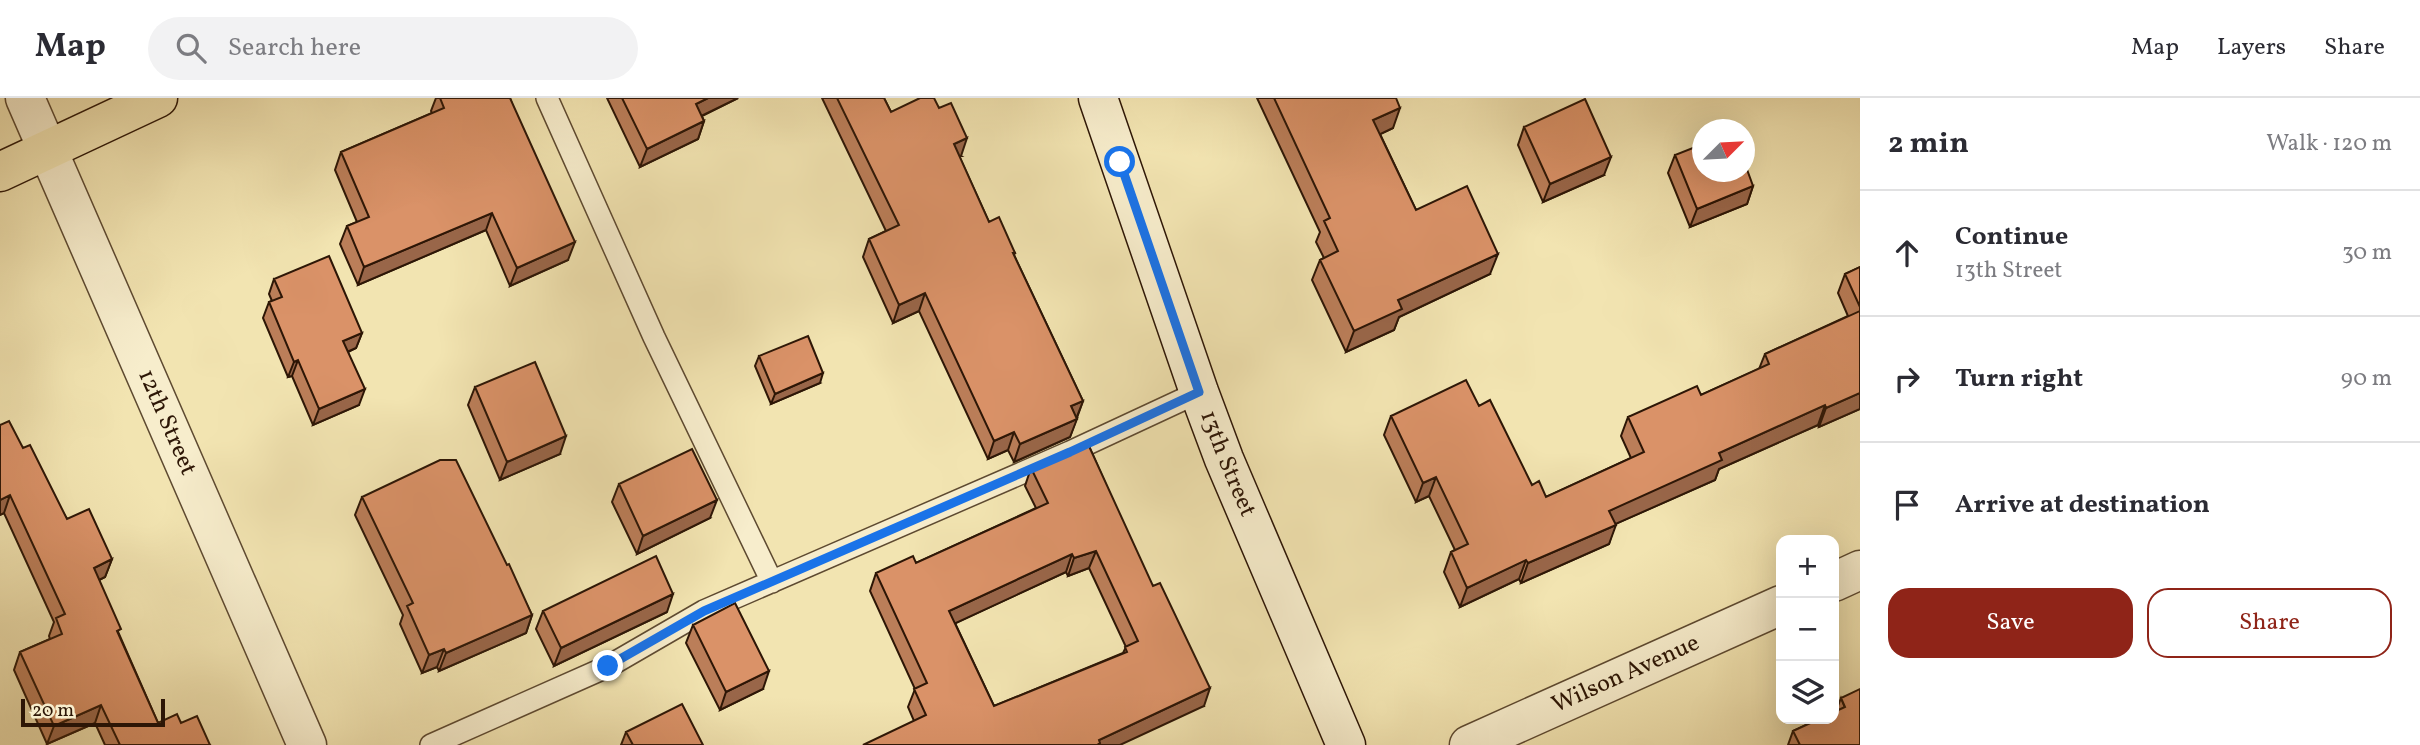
<!DOCTYPE html>
<html lang="en">
<head>
<meta charset="utf-8">
<style>
  :root { --surface:#fff; --page:#f2f2f3; --text:#2b2b33; --muted:#7c7c81; --line:#e1e1e2; --accent:#8f2418 }
  body { margin:0; font-family:Vollkorn,serif; background:var(--page); color:var(--text) }
  .controls { position:absolute; right:21px; bottom:21px; display:grid; overflow:hidden; border-radius:14px; box-shadow:0 7px 28px #0002 }
  .controls button { width:63px; height:63px; display:grid; place-items:center; padding:0; border:0; border-bottom:2px solid var(--line); background:var(--surface); color:var(--text); font:35px sans-serif }
  .compass { position:absolute; left:1692px; top:21px; width:63px; height:63px; border-radius:50%; background:var(--surface); box-shadow:0 7px 28px #0002; rotate:66deg }
  .scale { position:absolute; left:21px; bottom:18px; width:144px; box-sizing:border-box; padding-left:7px; border:4px solid #2d1606; border-top:0; font-size:19px; line-height:24px; white-space:nowrap; color:#2d1606; -webkit-text-stroke:5px #f7edcc; paint-order:stroke }
  .stop { position:absolute; width:21px; height:21px; margin:-16px; border:5px solid #1a73e8; border-radius:50%; background:#fff }
  .stop.end { background:#1a73e8; border-color:#fff; box-shadow:0 2px 7px #0008 }
  .list { margin:0; padding:0; list-style:none }
  h2 { display:flex; justify-content:space-between; align-items:center; height:91px; margin:0; padding:0 28px; font-size:30px }
  h2 small { font-size:23px; font-weight:400; color:var(--muted) }
  .list li { display:grid; grid-template-columns:46px 1fr auto; gap:21px; align-items:center; box-sizing:border-box; height:126px; padding:0 28px; border-top:2px solid var(--line) }
  .list b { display:block; font-size:26px; white-space:nowrap }
  .list p { margin:0; font-size:23px; white-space:nowrap; color:var(--muted) }
  .list em { font-size:23px; font-style:normal; color:var(--muted) }
  .actions { display:flex; gap:14px; padding:21px 28px }
  .actions a { flex:1; padding:16px 0; border:2px solid var(--accent); border-radius:21px; text-align:center; font-size:24px; color:var(--accent) }
  .actions .main { background:var(--accent); color:#fff }
  .icon { flex:none; width:38px; height:38px; fill:none; stroke:currentColor; stroke-width:2; stroke-linecap:round; stroke-linejoin:round }
  .map { position:relative; flex:none; width:1860px; height:647px; overflow:hidden }
  header { display:flex; align-items:center; gap:42px; box-sizing:border-box; height:98px; padding:0 35px; background:var(--surface); border-bottom:2px solid var(--line) }
  header strong { font-size:33px }
  nav { display:flex; gap:38px; margin-inline-start:auto; font-size:24px }
  .search { width:490px; height:63px; background:var(--page); display:flex; align-items:center; gap:18px; box-sizing:border-box; padding:0 24px; border-radius:38px; color:var(--muted); font-size:26px }
  main { display:flex }
  aside { flex:1; background:var(--surface) }
  .map>svg:first-child { display:block }
</style>
</head>
<body>
<header>
<strong>Map</strong>
<div class="search"><svg class="icon" aria-label="search" viewBox="0 0 24 24"><circle cx="10" cy="10" r="6"/><path d="M15 15l6 6"/></svg>Search here</div>
<nav><a>Map</a><a>Layers</a><a>Share</a></nav>
</header>
<main>
<div class="map">
<svg width="1860" height="647" viewBox="0 0 1860 647">
  <rect width="100%" height="100%" fill="#f2e4b1"/>
  <filter id="stains"><feTurbulence type="fractalNoise" baseFrequency=".00286" numOctaves="4"/><feColorMatrix values="0 0 0 0 .2 0 0 0 0 .09 0 0 0 0 .02 0 0 0 .5 -.17"/></filter>
  <radialGradient id="worn" r=".72"><stop offset=".6" stop-color="#630" stop-opacity="0"/><stop offset="1" stop-color="#630" stop-opacity=".3"/></radialGradient>
  <g fill="none" stroke-linecap="round" stroke-linejoin="round">
    <defs>
      <path id="lane" d="M 547,0 L 654,239 L 772,484
        M 431,647 L 609,568 L 704,513 L 1070,354 L 1199,294"/>
      <g id="street">
        <path id="s1" d="M 25,0 L 307,647"/>
        <path d="M 1834,484 L 1860,472"/>
        <path id="s2" d="M 1469,647 L 1781,507"/>
      </g>
      <g id="secondary">
        <path id="s3" d="M 1098,0 L 1199,294 L 1224,361 L 1346,647"/>
      </g>
      <path id="primary" d="M 0,74 L 158,0"/>
    </defs>
    <use href="#lane" stroke="#5e4a31" stroke-width="24"/>
    <use href="#street" stroke="#5e4a31" stroke-width="41"/>
    <use href="#secondary" stroke="#2d1606" stroke-width="41"/>
    <use href="#primary" stroke="#2d1606" stroke-width="41"/>
    <use href="#lane" stroke="#f7edcc" stroke-width="21"/>
    <use href="#street" stroke="#f7edcc" stroke-width="38"/>
    <use href="#secondary" stroke="#f7edcc" stroke-width="38"/>
    <use href="#primary" stroke="#f2e4b1" stroke-width="38"/>
  </g>
  <path fill="#bb7e59" stroke="#2d1606" stroke-width="2" fill-rule="evenodd" d="M 436,0 L 510,0 L 568,162 L 510,188 L 486,132 L 358,187 L 340,146 L 347,128 L 357,124 L 335,72 L 341,54 L 432,15 L 431,13 Z
    M 607,0 L 738,0 L 702,18 L 704,23 L 698,41 L 640,69 Z
    M 822,0 L 884,0 L 891,14 L 961,58 L 959,58 L 989,124 L 1015,155 L 1014,157 L 1083,303 L 1070,339 L 1014,364 L 1008,352 L 988,361 L 919,213 L 893,225 L 863,159 L 869,141 L 886,133 Z
    M 1257,0 L 1396,0 L 1393,30 L 1380,36 L 1416,112 L 1490,176 L 1399,219 L 1394,232 L 1346,254 L 1312,182 L 1320,162 L 1324,160 L 1316,144 L 1320,134 Z
    M 1524,29 L 1604,77 L 1543,104 L 1518,47 Z
    M 1675,57 L 1753,88 L 1747,106 L 1690,129 L 1668,75 Z
    M 1860,169 L 1860,311 L 1819,329 L 1818,327 L 1719,371 L 1715,382 L 1615,426 L 1609,446 L 1521,485 L 1519,481 L 1460,509 L 1444,474 L 1451,454 L 1455,452 L 1429,398 L 1416,404 L 1384,337 L 1391,318 L 1479,308 L 1532,387 L 1546,399 L 1631,360 L 1621,338 L 1628,319 L 1701,297 L 1759,271 L 1765,256 L 1848,218 L 1838,195 L 1845,176 Z
    M 274,181 L 362,235 L 356,250 L 348,254 L 359,307 L 313,327 L 292,278 L 288,279 L 263,220 L 269,204 L 272,203 L 269,196 Z
    M 759,258 L 820,285 L 771,306 L 755,268 Z
    M 475,289 L 560,356 L 500,382 L 468,307 Z
    M 0,327 L 23,350 L 67,421 L 112,461 L 105,479 L 99,482 L 119,536 L 158,625 L 181,625 L 210,647 L 105,647 L 95,625 L 47,646 L 14,572 L 20,554 L 50,541 L 49,538 L 54,524 L 4,415 L 0,417 Z
    M 1088,346 L 1204,608 L 914,623 L 908,609 L 915,591 L 870,493 L 876,475 L 916,465 L 1036,410 L 1025,388 L 1031,370 ZM 1089,470 L 1126,549 L 1123,555 L 994,608 L 955,525 L 1066,474 L 1068,478 Z
    M 619,386 L 710,420 L 637,456 L 612,404 Z
    M 362,399 L 507,467 L 532,517 L 526,535 L 439,573 L 437,569 L 422,575 L 400,526 L 403,517 L 355,417 Z
    M 543,513 L 667,514 L 554,568 L 536,531 Z
    M 693,527 L 763,591 L 720,612 L 686,545 Z
    M 1841,600 L 1860,647 L 1788,647 L 1793,633 L 1836,613 Z
    M 626,634 L 703,647 L 621,647 Z"/>
  <path fill="#996649" stroke="#2d1606" stroke-width="2" d="M 708,0 L 738,0 L 689,24 L 696,6 Z
    M 1400,10 L 1393,30 L 1366,43 L 1373,22 Z
    M 704,23 L 698,41 L 640,69 L 647,51 Z
    M 967,40 L 961,58 L 948,64 L 954,46 Z
    M 1611,59 L 1604,77 L 1543,104 L 1550,86 Z
    M 1753,88 L 1747,106 L 1690,129 L 1697,111 Z
    M 492,115 L 486,132 L 358,187 L 364,169 Z
    M 575,144 L 568,162 L 510,188 L 517,170 Z
    M 1498,156 L 1490,176 L 1399,219 L 1394,232 L 1346,254 L 1354,233 L 1398,202 Z
    M 925,195 L 919,213 L 893,225 L 899,207 Z
    M 362,235 L 356,250 L 338,258 L 343,243 Z
    M 298,262 L 292,278 L 288,279 L 294,264 Z
    M 823,275 L 820,285 L 771,306 L 775,296 Z
    M 365,291 L 359,307 L 313,327 L 319,311 Z
    M 1860,295 L 1860,311 L 1819,329 L 1826,310 Z
    M 1083,303 L 1076,321 L 1071,308 Z
    M 1825,307 L 1818,327 L 1719,371 L 1715,382 L 1602,432 L 1609,413 L 1719,355 Z
    M 1077,321 L 1070,339 L 1014,364 L 1020,346 Z
    M 1014,334 L 1008,352 L 988,361 L 994,343 Z
    M 566,338 L 560,356 L 500,382 L 507,364 Z
    M 1436,379 L 1429,398 L 1416,404 L 1423,385 Z
    M 10,397 L 4,415 L 0,417 L 0,402 Z
    M 717,402 L 710,420 L 637,456 L 643,438 Z
    M 1616,427 L 1609,446 L 1521,485 L 1528,465 Z
    M 1096,453 L 1089,470 L 1068,478 L 1074,460 Z
    M 1072,456 L 1066,474 L 943,531 L 949,513 Z
    M 112,461 L 105,479 L 87,488 L 94,470 Z
    M 1526,462 L 1519,481 L 1460,509 L 1467,490 Z
    M 673,496 L 667,514 L 554,568 L 561,550 Z
    M 532,517 L 526,535 L 439,573 L 446,555 Z
    M 444,551 L 437,569 L 422,575 L 429,557 Z
    M 769,573 L 763,591 L 720,612 L 726,594 Z
    M 1210,590 L 1204,608 L 1120,647 L 1097,647 L 1099,642 Z
    M 101,607 L 95,625 L 47,646 L 54,628 Z"/>
  <path fill="#da9268" stroke="#2d1606" stroke-width="2" fill-rule="evenodd" d="M 440,0 L 510,0 L 575,144 L 517,170 L 492,115 L 364,169 L 347,128 L 369,119 L 341,54 L 444,10 Z
    M 622,0 L 708,0 L 696,6 L 704,23 L 647,51 Z
    M 837,0 L 884,0 L 891,14 L 920,0 L 934,0 L 939,10 L 951,5 L 967,40 L 954,46 L 989,124 L 999,119 L 1015,155 L 1013,155 L 1083,303 L 1071,308 L 1077,321 L 1020,346 L 1014,334 L 994,343 L 925,195 L 899,207 L 869,141 L 899,127 Z
    M 1274,0 L 1396,0 L 1400,10 L 1373,22 L 1416,112 L 1467,88 L 1498,156 L 1398,202 L 1402,211 L 1354,233 L 1320,162 L 1338,153 L 1324,123 L 1330,120 Z
    M 1585,1 L 1611,59 L 1550,86 L 1524,29 Z
    M 1703,46 L 1703,74 L 1745,74 L 1745,66 L 1753,88 L 1697,111 L 1675,57 Z
    M 329,158 L 362,235 L 343,243 L 365,291 L 319,311 L 298,262 L 294,264 L 269,204 L 282,199 L 274,181 Z
    M 1860,169 L 1860,209 L 1845,176 Z
    M 1860,213 L 1860,295 L 1826,310 L 1825,307 L 1719,355 L 1722,362 L 1609,413 L 1616,427 L 1528,465 L 1526,462 L 1467,490 L 1451,454 L 1468,446 L 1436,379 L 1423,385 L 1391,318 L 1466,282 L 1479,308 L 1490,302 L 1532,387 L 1539,383 L 1546,399 L 1644,354 L 1628,319 L 1697,288 L 1701,297 L 1769,266 L 1765,256 Z
    M 808,238 L 823,275 L 775,296 L 759,258 Z
    M 535,264 L 566,338 L 507,364 L 475,289 Z
    M 9,323 L 23,350 L 30,347 L 67,421 L 89,411 L 112,461 L 94,470 L 121,531 L 117,533 L 158,625 L 177,616 L 181,625 L 197,618 L 210,647 L 120,647 L 101,607 L 54,628 L 20,554 L 62,536 L 56,520 L 65,516 L 10,397 L 0,402 L 0,327 Z
    M 1088,346 L 1153,488 L 1160,485 L 1210,590 L 1099,642 L 1100,645 L 1097,647 L 863,647 L 926,617 L 914,591 L 927,585 L 876,475 L 913,458 L 916,465 L 1048,405 L 1031,370 ZM 1096,453 L 1138,543 L 1125,549 L 1127,554 L 994,608 L 949,513 L 1072,456 L 1074,460 Z
    M 692,351 L 717,402 L 643,438 L 619,386 Z
    M 440,362 L 456,362 L 507,467 L 509,466 L 532,517 L 446,555 L 444,551 L 429,557 L 407,508 L 413,505 L 362,399 Z
    M 656,458 L 673,496 L 561,550 L 543,513 Z
    M 735,505 L 769,573 L 726,594 L 693,527 Z
    M 1860,591 L 1860,647 L 1800,647 L 1793,633 L 1819,621 L 1834,621 L 1834,614 L 1845,609 L 1841,600 Z
    M 682,606 L 703,647 L 633,647 L 626,634 Z"/>
  <g fill="none" stroke-linecap="round" stroke-linejoin="round">
    <path stroke="#1a73e8" stroke-width="9" d="M 608,568 L 704,513 L 1070,354 L 1199,294 L 1120,64"/>
  </g>
  <g text-anchor="middle" dominant-baseline="central" stroke-width="5" stroke-linejoin="round" paint-order="stroke">
    <g font-size="24" fill="#2d1606" stroke="#f7edcc">
      <text stroke="none"><textPath href="#s1" startOffset="354">12th Street</textPath></text>
      <text stroke="none"><textPath href="#s3" startOffset="388">13th Street</textPath></text>
      <text stroke="none"><textPath href="#s2" startOffset="172">Wilson Avenue</textPath></text>
    </g>
  </g>
  <rect width="100%" height="100%" filter="url(#stains)"/>
  <rect width="100%" height="100%" fill="url(#worn)"/>
</svg>
<div class="controls">
<button>+</button>
<button>−</button>
<button><svg class="icon" aria-label="layers" viewBox="0 0 24 24"><path d="M12 4l9 5-9 5-9-5zM3 14l9 5 9-5"/></svg></button>
</div>
<svg class="compass" viewBox="-18 -18 36 36"><path d="M0-13l5 13h-10z" fill="#e53935"/><path d="M0 13l5-13h-10z" fill="#7c7c81"/></svg>
<div class="scale">20 m</div>
<div class="stop" style="left:1120px;top:64px"></div>
<div class="stop end" style="left:608px;top:568px"></div>
</div>
<aside>
<h2>2 min<small>Walk · 120 m</small></h2>
<ul class="list">
<li><svg class="icon" aria-label="ahead" viewBox="0 0 24 24"><path d="M12 20V5M6 11l6-6 6 6"/></svg><div><b>Continue</b><p>13th Street</p></div><em>30 m</em></li>
<li><svg class="icon" aria-label="right" viewBox="0 0 24 24"><path d="M7 20v-9h11M14 6l5 5-5 5"/></svg><div><b>Turn right</b></div><em>90 m</em></li>
<li><svg class="icon" aria-label="arrive" viewBox="0 0 24 24"><path d="M6 21V4h12l-3 4 3 4H6"/></svg><div><b>Arrive at destination</b></div></li>
</ul>
<div class="actions"><a class="main">Save</a><a>Share</a></div>
</aside>
</main>
</body>
</html>
